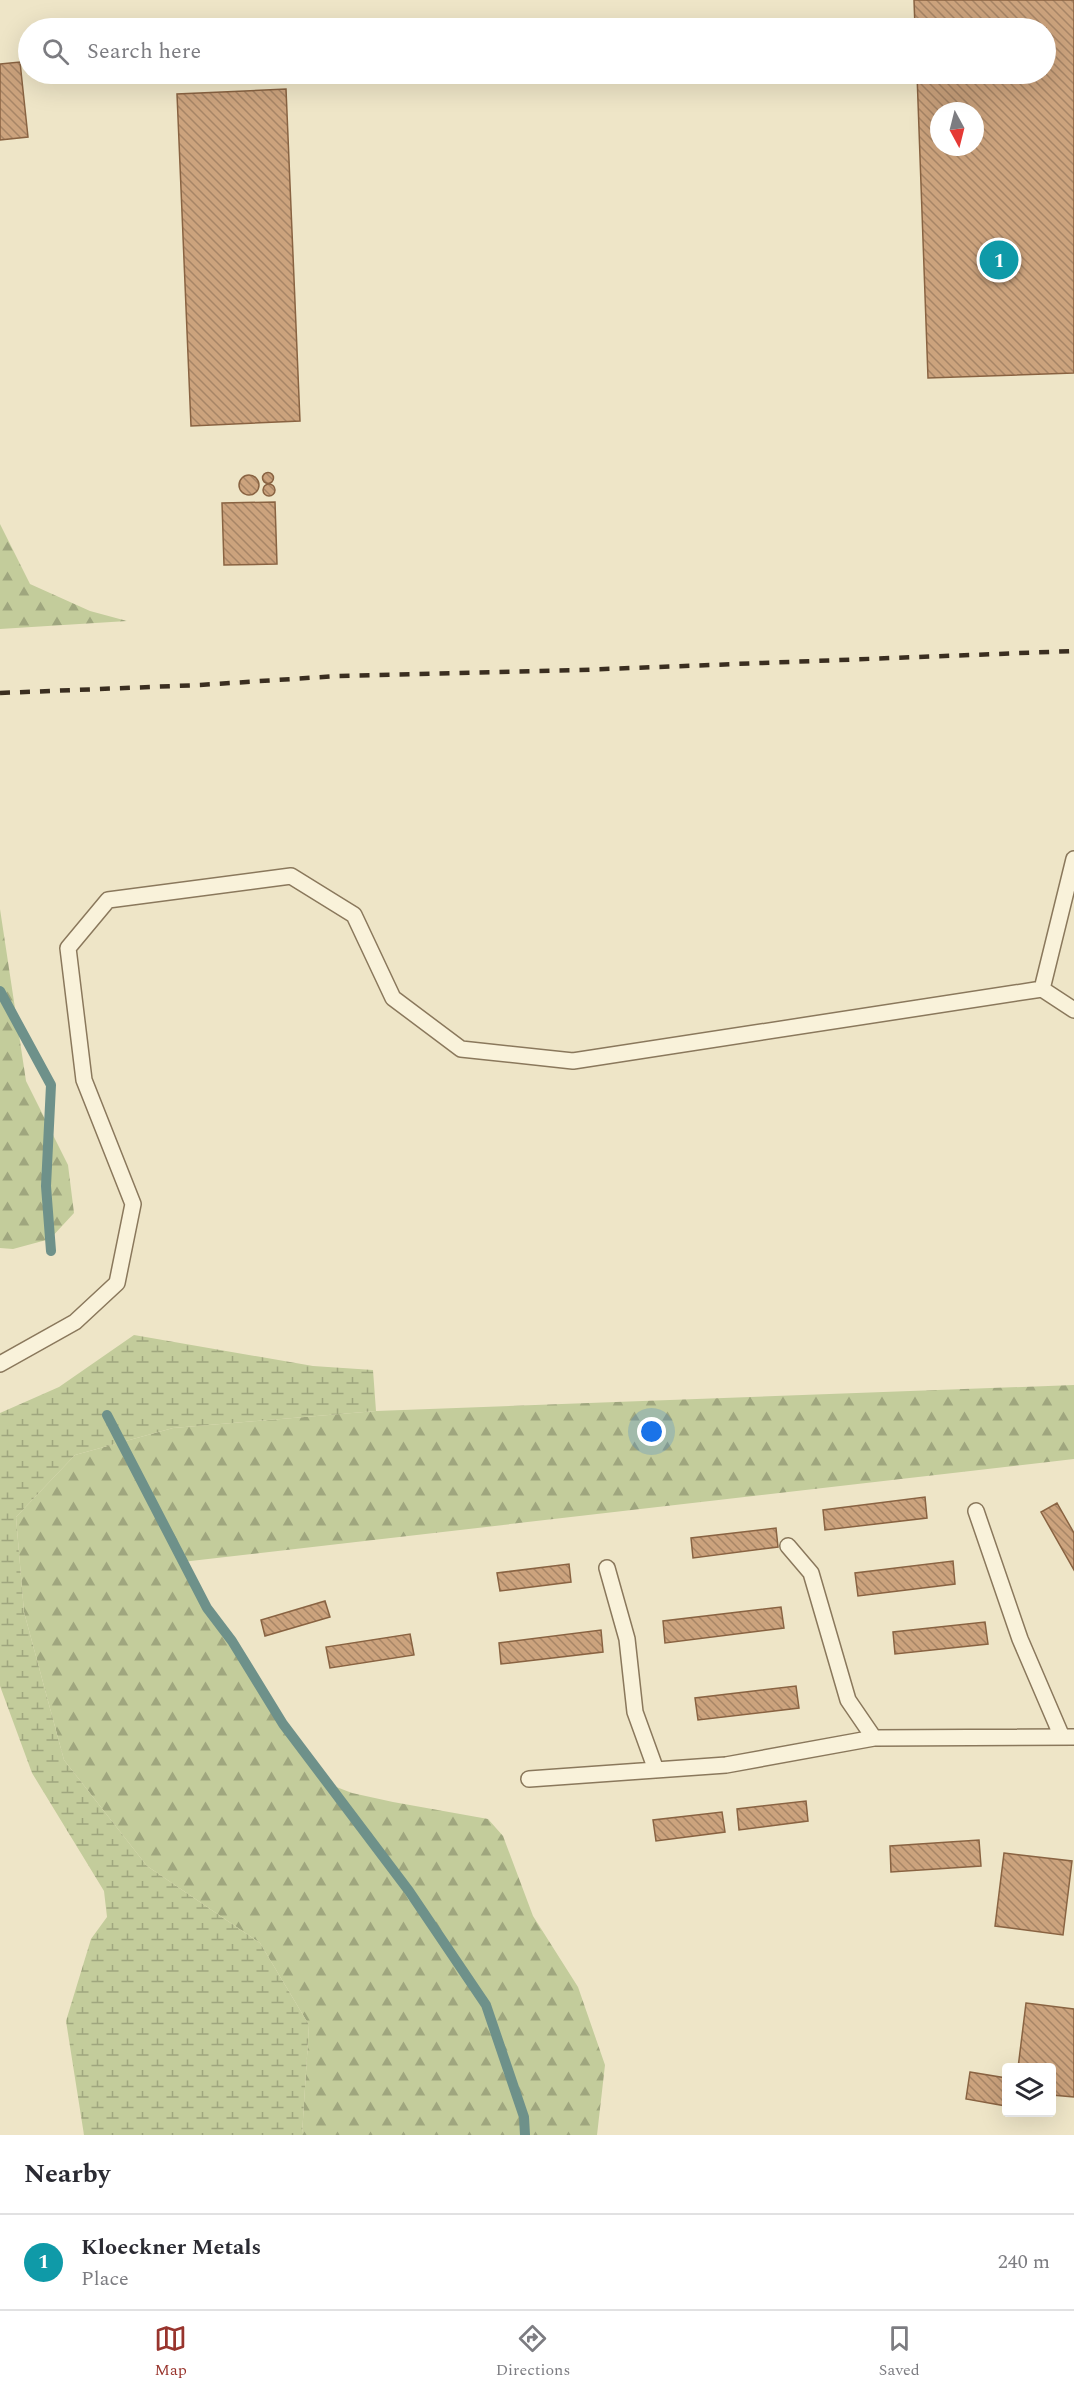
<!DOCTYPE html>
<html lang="en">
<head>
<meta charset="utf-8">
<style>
  :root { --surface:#fff; --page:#f2f2f3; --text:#2b2b33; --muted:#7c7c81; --line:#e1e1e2; --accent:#98342d }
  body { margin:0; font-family:Spectral,serif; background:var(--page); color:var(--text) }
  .controls { position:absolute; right:18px; bottom:18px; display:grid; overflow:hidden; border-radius:6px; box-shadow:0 6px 24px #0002 }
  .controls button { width:54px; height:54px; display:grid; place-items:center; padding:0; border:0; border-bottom:2px solid var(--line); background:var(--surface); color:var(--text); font:30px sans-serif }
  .compass { position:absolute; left:930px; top:102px; width:54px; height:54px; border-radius:50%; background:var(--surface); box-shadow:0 6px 24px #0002; rotate:173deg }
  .you { position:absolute; left:652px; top:1432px; width:21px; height:21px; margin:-15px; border:4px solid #fff; border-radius:50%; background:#1a73e8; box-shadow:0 0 0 9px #1a73e833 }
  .badge { display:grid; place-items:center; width:39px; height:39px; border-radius:50%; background:var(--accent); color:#fff; font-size:20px; font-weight:700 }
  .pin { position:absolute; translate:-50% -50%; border:3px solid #fff; box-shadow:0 2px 6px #0006 }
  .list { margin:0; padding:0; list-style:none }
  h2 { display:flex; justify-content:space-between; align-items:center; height:78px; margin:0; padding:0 24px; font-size:26px }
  h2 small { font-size:20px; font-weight:400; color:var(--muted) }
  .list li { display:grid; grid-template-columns:39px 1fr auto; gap:18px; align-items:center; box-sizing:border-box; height:96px; padding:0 24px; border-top:2px solid var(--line) }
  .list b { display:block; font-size:22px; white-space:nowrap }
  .list p { margin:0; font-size:20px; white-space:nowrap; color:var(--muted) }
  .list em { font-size:20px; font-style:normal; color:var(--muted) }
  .icon { flex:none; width:33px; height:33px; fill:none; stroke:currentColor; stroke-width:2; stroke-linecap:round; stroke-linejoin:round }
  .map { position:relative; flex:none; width:1074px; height:2135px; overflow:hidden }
  .search { position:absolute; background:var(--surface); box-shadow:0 6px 24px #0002; left:18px; right:18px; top:18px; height:66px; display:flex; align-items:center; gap:15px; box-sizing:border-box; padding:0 21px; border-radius:33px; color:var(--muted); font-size:22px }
  .sheet { height:174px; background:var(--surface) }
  nav { display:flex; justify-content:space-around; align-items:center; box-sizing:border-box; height:84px; border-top:2px solid var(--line); background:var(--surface); font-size:16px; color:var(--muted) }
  nav a { display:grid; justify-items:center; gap:3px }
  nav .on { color:var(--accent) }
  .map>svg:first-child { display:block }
</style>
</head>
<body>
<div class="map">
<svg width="1074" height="2135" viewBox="0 0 1074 2135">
  <defs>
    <pattern id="forest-firs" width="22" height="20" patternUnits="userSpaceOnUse" patternTransform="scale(1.5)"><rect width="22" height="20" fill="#c3cc9b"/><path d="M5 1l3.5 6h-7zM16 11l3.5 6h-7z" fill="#9fa67e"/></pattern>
    <pattern id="wetland-marsh" width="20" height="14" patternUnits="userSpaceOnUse" patternTransform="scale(1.5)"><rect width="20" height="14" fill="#c3cc9b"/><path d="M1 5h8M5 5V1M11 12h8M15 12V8" fill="none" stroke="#9fa67e"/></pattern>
    <pattern id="building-back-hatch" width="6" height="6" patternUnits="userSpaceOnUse" patternTransform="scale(1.5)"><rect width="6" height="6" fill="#cca37d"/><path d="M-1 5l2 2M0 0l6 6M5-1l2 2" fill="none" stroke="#a78566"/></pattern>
  </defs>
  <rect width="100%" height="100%" fill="#eee5c7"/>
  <path fill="url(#forest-firs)" d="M 0,524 L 30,584 L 90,611 L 127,621 L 0,629 Z
    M 0,909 L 26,1081 L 68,1165 L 74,1213 L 50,1239 L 13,1249 L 0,1248 Z
    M 1074,1385 L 1074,1459 L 182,1562 L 207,1608 L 283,1724 L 326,1783 L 352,1793 L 393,1802 L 488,1819 L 503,1836 L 533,1916 L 578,1987 L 605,2065 L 597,2135 L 302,2135 L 309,2025 L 260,1943 L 147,1866 L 64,1760 L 24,1612 L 16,1517 L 75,1455 L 173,1428 L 376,1411 Z"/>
  <path fill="url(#wetland-marsh)" d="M 134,1335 L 313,1366 L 373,1370 L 376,1411 L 173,1428 L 75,1455 L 16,1517 L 24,1612 L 64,1760 L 147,1866 L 260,1943 L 309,2025 L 302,2135 L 84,2135 L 66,2021 L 91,1939 L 107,1917 L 104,1891 L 32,1773 L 0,1686 L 0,1413 L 59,1387 Z"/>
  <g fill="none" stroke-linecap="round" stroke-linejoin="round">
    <path stroke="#6e918a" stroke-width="10" d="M 0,991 L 51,1085 L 46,1186 L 51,1251
      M 107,1415 L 207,1608 L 232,1641 L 283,1724 L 409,1891 L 486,2005 L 524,2117 L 525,2135"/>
  </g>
  <path fill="url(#building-back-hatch)" stroke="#896342" stroke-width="1.5" fill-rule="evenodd" d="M 914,0 L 1074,0 L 1074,373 L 928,378 L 917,74 L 1046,74 L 1046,28 L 915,28 ZM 939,111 L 975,111 L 975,147 L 939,147 Z
    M 20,62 L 28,137 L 0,140 L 0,64 Z
    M 286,89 L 300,421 L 191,426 L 177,94 Z
    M262.5 478a5.5 5.5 0 1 1 11 0a5.5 5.5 0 1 1-11 0Z
    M239 485a10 10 0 1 1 20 0a10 10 0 1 1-20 0Z
    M263 490a6 6 0 1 1 12 0a6 6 0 1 1-12 0Z
    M 275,502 L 277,564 L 224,565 L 222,503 Z
    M 925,1497 L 927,1518 L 825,1530 L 823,1510 Z
    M 1057,1503 L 1074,1533 L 1074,1570 L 1041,1512 Z
    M 776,1528 L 778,1547 L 693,1558 L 691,1538 Z
    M 953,1561 L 955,1584 L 858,1596 L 855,1573 Z
    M 569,1564 L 571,1582 L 500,1591 L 497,1573 Z
    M 325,1601 L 330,1617 L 265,1636 L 261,1620 Z
    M 781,1607 L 784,1628 L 665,1643 L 663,1621 Z
    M 985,1622 L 988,1644 L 895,1654 L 893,1632 Z
    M 601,1630 L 603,1652 L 501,1664 L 499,1643 Z
    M 410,1634 L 414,1655 L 330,1668 L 326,1647 Z
    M 796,1686 L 799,1708 L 698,1720 L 695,1698 Z
    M 806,1801 L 808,1821 L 739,1830 L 737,1809 Z
    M 722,1812 L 725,1832 L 656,1841 L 653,1820 Z
    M 979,1840 L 981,1866 L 891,1872 L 890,1846 Z
    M 1004,1853 L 1072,1861 L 1063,1935 L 995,1926 Z
    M 1026,2003 L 1074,2009 L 1074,2097 L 1052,2095 L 1052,2068 L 1018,2068 Z
    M 970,2072 L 1006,2078 L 1006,2106 L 966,2099 Z"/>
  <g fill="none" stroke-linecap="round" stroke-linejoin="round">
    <defs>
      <path id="service" d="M 1042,989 L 1074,859
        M 0,1364 L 75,1322 L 117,1283 L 133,1204 L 84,1080 L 68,948 L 108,900 L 291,876 L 354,915 L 393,998 L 461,1049 L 573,1061 L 1042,989 L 1074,1010
        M 976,1511 L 1020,1639 L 1062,1737
        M 788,1546 L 811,1573 L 848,1700 L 874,1738 L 1074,1737
        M 607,1568 L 627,1639 L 635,1712 L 656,1770
        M 529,1779 L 726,1765 L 874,1738"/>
    </defs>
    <use href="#service" stroke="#8a785c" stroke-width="18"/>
    <use href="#service" stroke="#f9f2da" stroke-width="15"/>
    <path stroke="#3a2e20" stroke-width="4.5" stroke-dasharray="10 10" stroke-linecap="butt" d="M 0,693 L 200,685 L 338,676 L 580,670 L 1074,651"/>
  </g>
</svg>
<div class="controls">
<button><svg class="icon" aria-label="layers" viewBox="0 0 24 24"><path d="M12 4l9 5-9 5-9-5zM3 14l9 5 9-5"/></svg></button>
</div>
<svg class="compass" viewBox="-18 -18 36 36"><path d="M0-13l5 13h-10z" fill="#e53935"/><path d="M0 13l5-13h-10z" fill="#7c7c81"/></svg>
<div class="you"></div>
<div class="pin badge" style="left:999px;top:260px;background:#0f9aa8">1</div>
<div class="search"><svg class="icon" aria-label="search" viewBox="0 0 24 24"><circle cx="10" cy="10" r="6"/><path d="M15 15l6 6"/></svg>Search here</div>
</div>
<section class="sheet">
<h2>Nearby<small></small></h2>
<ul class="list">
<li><span class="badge" style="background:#0f9aa8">1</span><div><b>Kloeckner Metals</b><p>Place</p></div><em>240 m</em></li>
</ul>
</section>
<nav>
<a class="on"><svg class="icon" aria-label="map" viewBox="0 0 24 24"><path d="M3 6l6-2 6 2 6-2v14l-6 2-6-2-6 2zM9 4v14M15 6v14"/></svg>Map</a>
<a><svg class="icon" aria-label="directions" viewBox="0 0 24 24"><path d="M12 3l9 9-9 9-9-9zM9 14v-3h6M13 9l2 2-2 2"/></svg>Directions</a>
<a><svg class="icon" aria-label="saved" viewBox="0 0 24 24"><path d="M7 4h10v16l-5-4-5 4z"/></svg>Saved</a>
</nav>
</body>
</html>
